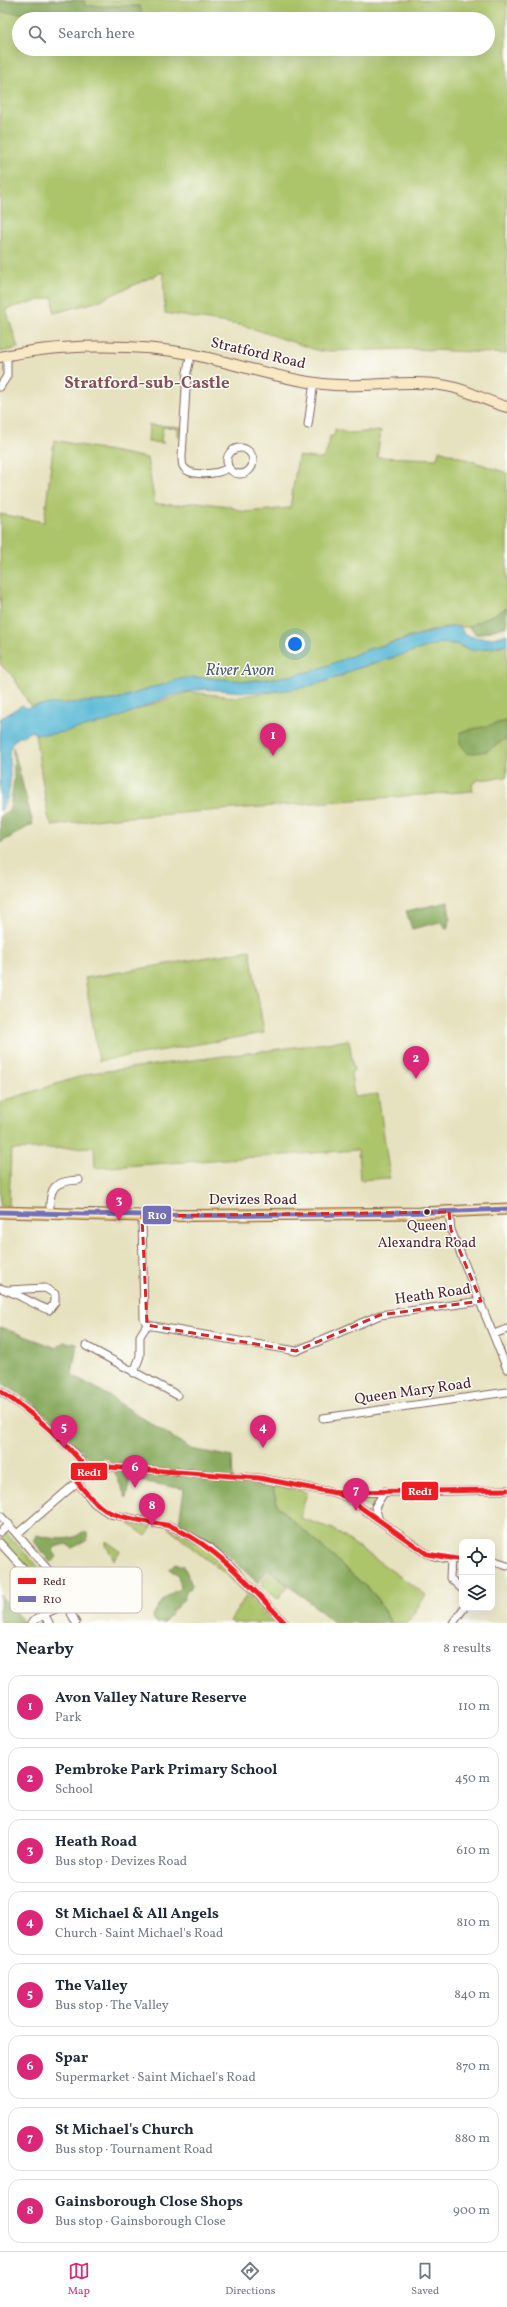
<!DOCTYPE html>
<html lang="en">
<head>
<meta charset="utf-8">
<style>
  :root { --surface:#fff; --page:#f2f2f3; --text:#1f2937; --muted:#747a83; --line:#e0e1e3; --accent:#db2777 }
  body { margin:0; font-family:Vollkorn,serif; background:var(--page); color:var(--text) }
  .controls { position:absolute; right:12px; bottom:12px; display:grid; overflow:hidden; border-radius:8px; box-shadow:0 4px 16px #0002 }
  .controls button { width:36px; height:36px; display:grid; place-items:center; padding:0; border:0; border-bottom:1px solid var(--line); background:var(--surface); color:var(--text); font:20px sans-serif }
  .you { position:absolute; left:295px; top:644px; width:14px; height:14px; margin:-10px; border:3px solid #fff; border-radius:50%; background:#1a73e8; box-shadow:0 0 0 6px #1a73e833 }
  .badge { display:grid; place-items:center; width:26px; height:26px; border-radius:50%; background:var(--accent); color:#fff; font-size:13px; font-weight:700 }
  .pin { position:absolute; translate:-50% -33px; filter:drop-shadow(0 1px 2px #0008) }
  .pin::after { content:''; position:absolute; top:21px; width:14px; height:12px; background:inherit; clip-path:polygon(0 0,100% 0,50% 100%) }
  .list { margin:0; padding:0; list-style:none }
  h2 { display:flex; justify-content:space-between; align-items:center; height:52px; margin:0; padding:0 16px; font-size:17px }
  h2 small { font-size:13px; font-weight:400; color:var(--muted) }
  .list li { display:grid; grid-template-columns:26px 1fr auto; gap:12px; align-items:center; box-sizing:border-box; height:64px; margin:0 8px 8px; padding:0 8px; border:1px solid var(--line); border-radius:12px }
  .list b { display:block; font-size:15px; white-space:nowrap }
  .list p { margin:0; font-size:13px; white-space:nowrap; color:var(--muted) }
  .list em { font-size:13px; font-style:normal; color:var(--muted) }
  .icon { flex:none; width:22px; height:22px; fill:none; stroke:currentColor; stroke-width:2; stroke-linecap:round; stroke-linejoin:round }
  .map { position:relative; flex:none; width:507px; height:1623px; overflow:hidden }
  .search { position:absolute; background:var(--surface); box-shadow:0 4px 16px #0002; left:12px; right:12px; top:12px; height:44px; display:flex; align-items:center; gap:10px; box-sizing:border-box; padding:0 14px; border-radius:22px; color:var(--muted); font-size:15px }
  .sheet { height:628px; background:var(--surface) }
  nav { display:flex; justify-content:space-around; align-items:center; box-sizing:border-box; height:56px; border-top:1px solid var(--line); background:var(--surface); font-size:11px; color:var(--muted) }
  nav a { display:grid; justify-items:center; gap:2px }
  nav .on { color:var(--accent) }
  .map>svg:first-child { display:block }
</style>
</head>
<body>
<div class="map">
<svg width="507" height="1623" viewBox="0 0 507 1623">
  <rect width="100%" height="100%" fill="#fdfcf7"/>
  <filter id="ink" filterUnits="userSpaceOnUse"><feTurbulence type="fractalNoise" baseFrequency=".025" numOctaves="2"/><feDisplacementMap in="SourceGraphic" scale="8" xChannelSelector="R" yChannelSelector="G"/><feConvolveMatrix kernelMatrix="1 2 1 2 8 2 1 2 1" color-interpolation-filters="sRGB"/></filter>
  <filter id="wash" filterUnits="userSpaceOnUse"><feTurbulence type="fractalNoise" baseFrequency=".012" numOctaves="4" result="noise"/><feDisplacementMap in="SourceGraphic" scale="16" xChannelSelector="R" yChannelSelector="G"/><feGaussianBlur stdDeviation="0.9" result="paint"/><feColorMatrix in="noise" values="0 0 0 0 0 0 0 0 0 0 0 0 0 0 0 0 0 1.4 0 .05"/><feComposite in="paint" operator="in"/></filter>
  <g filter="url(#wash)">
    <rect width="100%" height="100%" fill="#e6e1be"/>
    <path fill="#acc46a" stroke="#7b724a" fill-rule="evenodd" d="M 0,0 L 507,0 L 507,354 L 414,349 L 319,351 L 245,326 L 165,313 L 163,272 L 96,302 L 54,313 L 53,297 L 6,309 L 18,348 L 0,352 ZM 19,19 L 488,19 L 488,49 L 19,49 Z
      M 149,425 L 182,427 L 181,438 L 178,436 L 178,428 L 163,427 L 161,441 L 164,443 L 148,442 Z
      M 335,429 L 347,433 L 381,431 L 377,457 L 437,459 L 439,450 L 507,473 L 507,608 L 468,627 L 446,627 L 424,633 L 369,649 L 316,670 L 291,676 L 249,681 L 216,680 L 207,677 L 180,679 L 114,700 L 31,707 L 13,677 L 0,664 L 0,514 L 44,522 L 54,440 L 147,458 L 155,504 L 178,505 L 197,502 L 228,506 L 244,512 L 290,508 L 298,456 L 322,459 L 327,451 L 330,436 L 334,436 Z
      M 440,643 L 456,644 L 463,648 L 495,648 L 507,644 L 507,777 L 478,780 L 472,784 L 473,791 L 102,819 L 52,826 L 48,816 L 35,734 L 57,733 L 96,724 L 189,692 L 234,697 L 280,691 L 340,677 L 352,670 Z
      M 250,950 L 264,1033 L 99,1061 L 85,978 Z
      M 349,1040 L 354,1071 L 351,1072 L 354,1097 L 378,1094 L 390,1178 L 360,1180 L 358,1150 L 95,1168 L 94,1147 L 11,1150 L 9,1206 L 0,1206 L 0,1102 L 91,1073 Z
      M 272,1485 L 307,1492 L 300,1518 L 333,1529 L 426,1595 L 407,1623 L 391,1623 L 374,1594 L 278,1507 Z
      M 376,1495 L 371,1509 L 353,1497 L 353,1496 Z
      M 128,1523 L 152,1527 L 146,1536 Z
      M 168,1528 L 203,1546 L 217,1558 L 212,1564 Z
      M 6,1533 L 41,1570 L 58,1596 L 59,1599 L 56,1605 L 50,1603 L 4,1543 L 2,1537 Z
      M 106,1541 L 120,1551 L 114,1560 L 106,1545 Z
      M 219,1560 L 231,1571 L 227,1575 L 214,1565 Z
      M 270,1571 L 288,1586 L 278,1599 L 260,1585 Z
      M 232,1572 L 280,1623 L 276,1623 L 228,1576 Z
      M 246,1596 L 273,1623 L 233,1623 L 230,1621 Z"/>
    <path fill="#89aa5e" stroke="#6a6444" d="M 0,0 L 84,0 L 85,6 L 140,6 L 142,14 L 123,19 L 108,19 L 0,12 Z
      M 507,608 L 507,626 L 477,635 L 468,627 Z
      M 507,721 L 507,738 L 487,751 L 468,754 L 460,743 L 460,732 Z
      M 13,747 L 33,824 L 0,843 L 0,817 L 10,809 L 14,779 Z
      M 448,902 L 450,918 L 447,929 L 440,922 L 412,929 L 406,911 Z
      M 0,1327 L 57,1348 L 63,1342 L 77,1344 L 72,1375 L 96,1388 L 191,1449 L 232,1457 L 233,1482 L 272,1485 L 278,1507 L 374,1594 L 391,1623 L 335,1623 L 269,1569 L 258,1583 L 212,1541 L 179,1523 L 184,1489 L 130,1479 L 126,1498 L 109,1459 L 104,1458 L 97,1462 C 82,1456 70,1438 59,1427 C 41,1409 22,1394 0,1382 Z
      M 82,1532 L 87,1533 L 88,1540 L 72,1548 L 66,1544 L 55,1547 L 53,1551 L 57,1557 L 51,1563 L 34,1541 L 37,1535 C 50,1539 73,1542 82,1532 Z
      M 175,1563 L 184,1566 L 192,1585 L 190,1589 L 187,1589 L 184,1599 L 175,1609 L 171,1609 L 173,1612 L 164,1623 L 157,1623 L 153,1618 C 155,1607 169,1592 180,1589 L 178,1576 L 169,1569 Z
      M 0,1595 L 25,1623 L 0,1623 Z"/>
    <path fill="#57b8d5" stroke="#506c80" d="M 454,626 L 460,627 L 465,635 C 480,639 492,640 507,634 L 507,644 L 474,651 L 456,644 L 440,643 L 352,670 C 325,685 288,692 258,692 C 238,693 217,688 197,690 C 161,694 128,718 93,725 C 78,728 43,740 31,731 C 25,736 18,736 13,742 C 2,756 20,785 0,811 L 0,719 L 22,705 L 26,708 L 38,705 L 114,700 L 180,679 L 193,677 L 249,681 L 291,676 L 316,670 L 369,649 Z"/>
  </g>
  <g filter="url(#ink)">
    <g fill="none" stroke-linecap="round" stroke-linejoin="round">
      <defs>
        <path id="street" d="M 191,354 L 187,372 L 182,456 C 182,459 182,463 183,466 C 189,478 219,474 228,468
          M 0,387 L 7,376 L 7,355
          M 308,425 L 314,382
          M227 461a13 13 0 1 1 26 0a13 13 0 1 1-26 0Z
          M 449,1212 L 451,1230 L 507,1369
          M 50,1213 C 49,1188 53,1181 79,1180
          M 142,1216 L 144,1318 L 147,1325 L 296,1351 L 380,1315 L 481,1301
          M 0,1288 C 17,1293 32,1304 49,1310 L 55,1302 L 55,1294 L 45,1288 L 8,1290
          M 494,1334 L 507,1329
          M 86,1346 L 177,1395
          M 134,1373 L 140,1356 L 140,1336 L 147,1325
          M 0,1391 C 33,1413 66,1439 89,1472
          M 323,1418 L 507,1392
          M 77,1482 L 94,1503 L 110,1514 L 173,1527 L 209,1547 L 229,1564 L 285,1623
          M 340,1493 L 507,1490
          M 0,1515 L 50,1572 L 76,1623
          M 379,1520 L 375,1507 L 385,1491
          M 0,1532 L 9,1524
          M 17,1534 L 89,1472 L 108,1467 L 259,1478 L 336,1493 L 346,1497 L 427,1554 L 441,1558 L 462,1560
          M 0,1543 L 34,1580 L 52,1610
          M 451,1559 L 450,1578 L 462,1589
          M 492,1561 L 507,1566
          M 44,1614 L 49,1623
          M 31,1623 L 44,1614 L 67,1604
          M 453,1623 L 464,1608"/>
        <path id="secondary" d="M 0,357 C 55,344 135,343 190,354 C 235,363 278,379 323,384 C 364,389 406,378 447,386 C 467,389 487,402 507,407"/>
        <path id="primary" d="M 0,1212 L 142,1216 L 419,1213 L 507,1209"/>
      </defs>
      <use href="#street" stroke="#81635e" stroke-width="9"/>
      <use href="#secondary" stroke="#81635e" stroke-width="12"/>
      <use href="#primary" stroke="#81635e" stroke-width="13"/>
      <use href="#street" stroke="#fff" stroke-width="7"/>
      <use href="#secondary" stroke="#f8e8c3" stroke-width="10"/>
      <use href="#primary" stroke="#eec569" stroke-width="11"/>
      <defs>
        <path id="bus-1" d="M 0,1391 C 34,1414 64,1439 89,1472
          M 333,1492 L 507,1490
          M 285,1623 C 249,1585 223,1552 175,1528 C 167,1524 157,1524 148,1522 C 108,1514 104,1515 77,1482 L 94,1469 L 108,1467 L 259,1478 L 336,1493 L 346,1497 L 427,1554 L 462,1560"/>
        <path id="bus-2" d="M 0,1212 C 169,1217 338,1217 507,1209"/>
      </defs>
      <use href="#bus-1" stroke="#fdfcf7" stroke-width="8"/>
      <use href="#bus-2" stroke="#fdfcf7" stroke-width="8"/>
      <use href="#bus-1" stroke="#ee1d23" stroke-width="5"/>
      <use href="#bus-2" stroke="#7570b4" stroke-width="5"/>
    </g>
  </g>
  <path fill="none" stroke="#d62828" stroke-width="3" stroke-dasharray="8 5" stroke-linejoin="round" d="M 449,1212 L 451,1230 L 481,1301 L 380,1315 L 296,1351 L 147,1325 L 142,1216 Z"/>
  <circle fill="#4a1f2b" stroke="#fdfcf7" stroke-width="1.5" cx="427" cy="1212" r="3.5"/>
  <g text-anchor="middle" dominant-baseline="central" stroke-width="3" stroke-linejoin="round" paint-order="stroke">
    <g font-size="14" fill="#4a1f2b" stroke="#fdfcf7">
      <text x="427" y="1226">Queen<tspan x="427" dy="17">Alexandra Road</tspan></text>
    </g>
    <g font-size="15" fill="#4a1f2b" stroke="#fdfcf7">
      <text transform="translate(258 354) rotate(13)">Stratford Road</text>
      <text x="253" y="1200">Devizes Road</text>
      <text transform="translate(433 1295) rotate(-8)">Heath Road</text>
      <text transform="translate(413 1392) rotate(-8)">Queen Mary Road</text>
    </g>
    <g font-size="16" font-style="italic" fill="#4f5c6f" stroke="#fdfcf7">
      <text x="240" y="671">River Avon</text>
    </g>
    <g font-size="17" font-weight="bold" fill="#865155" stroke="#fdfcf7">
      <text x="147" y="383">Stratford-sub-Castle</text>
    </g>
  </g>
  <rect x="10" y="1567" width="132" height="46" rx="6" fill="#fdfcf7" stroke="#c7baba" stroke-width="1"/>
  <rect x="18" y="1578" width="18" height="6" fill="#ee1d23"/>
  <rect x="18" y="1596" width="18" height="6" fill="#7570b4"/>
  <g font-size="11" fill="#4a1f2b">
    <text x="43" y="1585">Red1</text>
    <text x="43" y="1603">R10</text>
  </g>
  <g stroke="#fdfcf7" stroke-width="1.5">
    <rect x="142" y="1205" width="30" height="20" rx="4" fill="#7570b4"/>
    <rect x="70" y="1462" width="38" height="19" rx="4" fill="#ee1d23"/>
    <rect x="401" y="1481" width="38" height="20" rx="4" fill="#ee1d23"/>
  </g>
  <g font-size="11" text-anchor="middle" font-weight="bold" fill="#fff">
    <text x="157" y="1219">R10</text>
    <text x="89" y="1476">Red1</text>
    <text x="420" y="1495">Red1</text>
  </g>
</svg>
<div class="controls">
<button><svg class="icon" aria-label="locate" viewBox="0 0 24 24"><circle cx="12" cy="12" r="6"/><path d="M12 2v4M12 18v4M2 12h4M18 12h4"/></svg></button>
<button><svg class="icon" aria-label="layers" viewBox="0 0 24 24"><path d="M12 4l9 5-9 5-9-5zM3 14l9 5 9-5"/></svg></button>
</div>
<div class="you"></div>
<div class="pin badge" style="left:273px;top:756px">1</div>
<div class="pin badge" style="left:416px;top:1079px">2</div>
<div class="pin badge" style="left:119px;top:1221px">3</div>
<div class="pin badge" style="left:263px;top:1448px">4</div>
<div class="pin badge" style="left:64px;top:1448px">5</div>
<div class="pin badge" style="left:135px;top:1488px">6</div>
<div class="pin badge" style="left:356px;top:1511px">7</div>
<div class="pin badge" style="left:152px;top:1526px">8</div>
<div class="search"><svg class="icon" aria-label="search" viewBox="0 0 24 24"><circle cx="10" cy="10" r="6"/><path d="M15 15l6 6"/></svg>Search here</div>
</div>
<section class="sheet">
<h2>Nearby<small>8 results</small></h2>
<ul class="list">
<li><span class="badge">1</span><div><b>Avon Valley Nature Reserve</b><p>Park</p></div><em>110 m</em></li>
<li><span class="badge">2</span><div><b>Pembroke Park Primary School</b><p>School</p></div><em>450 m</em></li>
<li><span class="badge">3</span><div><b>Heath Road</b><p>Bus stop · Devizes Road</p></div><em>610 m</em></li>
<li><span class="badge">4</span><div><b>St Michael &amp; All Angels</b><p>Church · Saint Michael's Road</p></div><em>810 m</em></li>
<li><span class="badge">5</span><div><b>The Valley</b><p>Bus stop · The Valley</p></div><em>840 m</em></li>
<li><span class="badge">6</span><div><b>Spar</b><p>Supermarket · Saint Michael's Road</p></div><em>870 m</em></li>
<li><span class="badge">7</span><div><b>St Michael's Church</b><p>Bus stop · Tournament Road</p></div><em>880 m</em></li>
<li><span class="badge">8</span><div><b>Gainsborough Close Shops</b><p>Bus stop · Gainsborough Close</p></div><em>900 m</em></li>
</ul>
</section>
<nav>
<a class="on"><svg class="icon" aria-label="map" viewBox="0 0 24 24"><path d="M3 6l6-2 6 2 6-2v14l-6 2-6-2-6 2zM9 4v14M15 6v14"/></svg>Map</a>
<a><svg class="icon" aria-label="directions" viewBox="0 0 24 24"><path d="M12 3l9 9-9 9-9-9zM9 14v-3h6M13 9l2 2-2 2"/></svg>Directions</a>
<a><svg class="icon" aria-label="saved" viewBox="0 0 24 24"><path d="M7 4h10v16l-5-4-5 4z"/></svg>Saved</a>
</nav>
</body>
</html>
